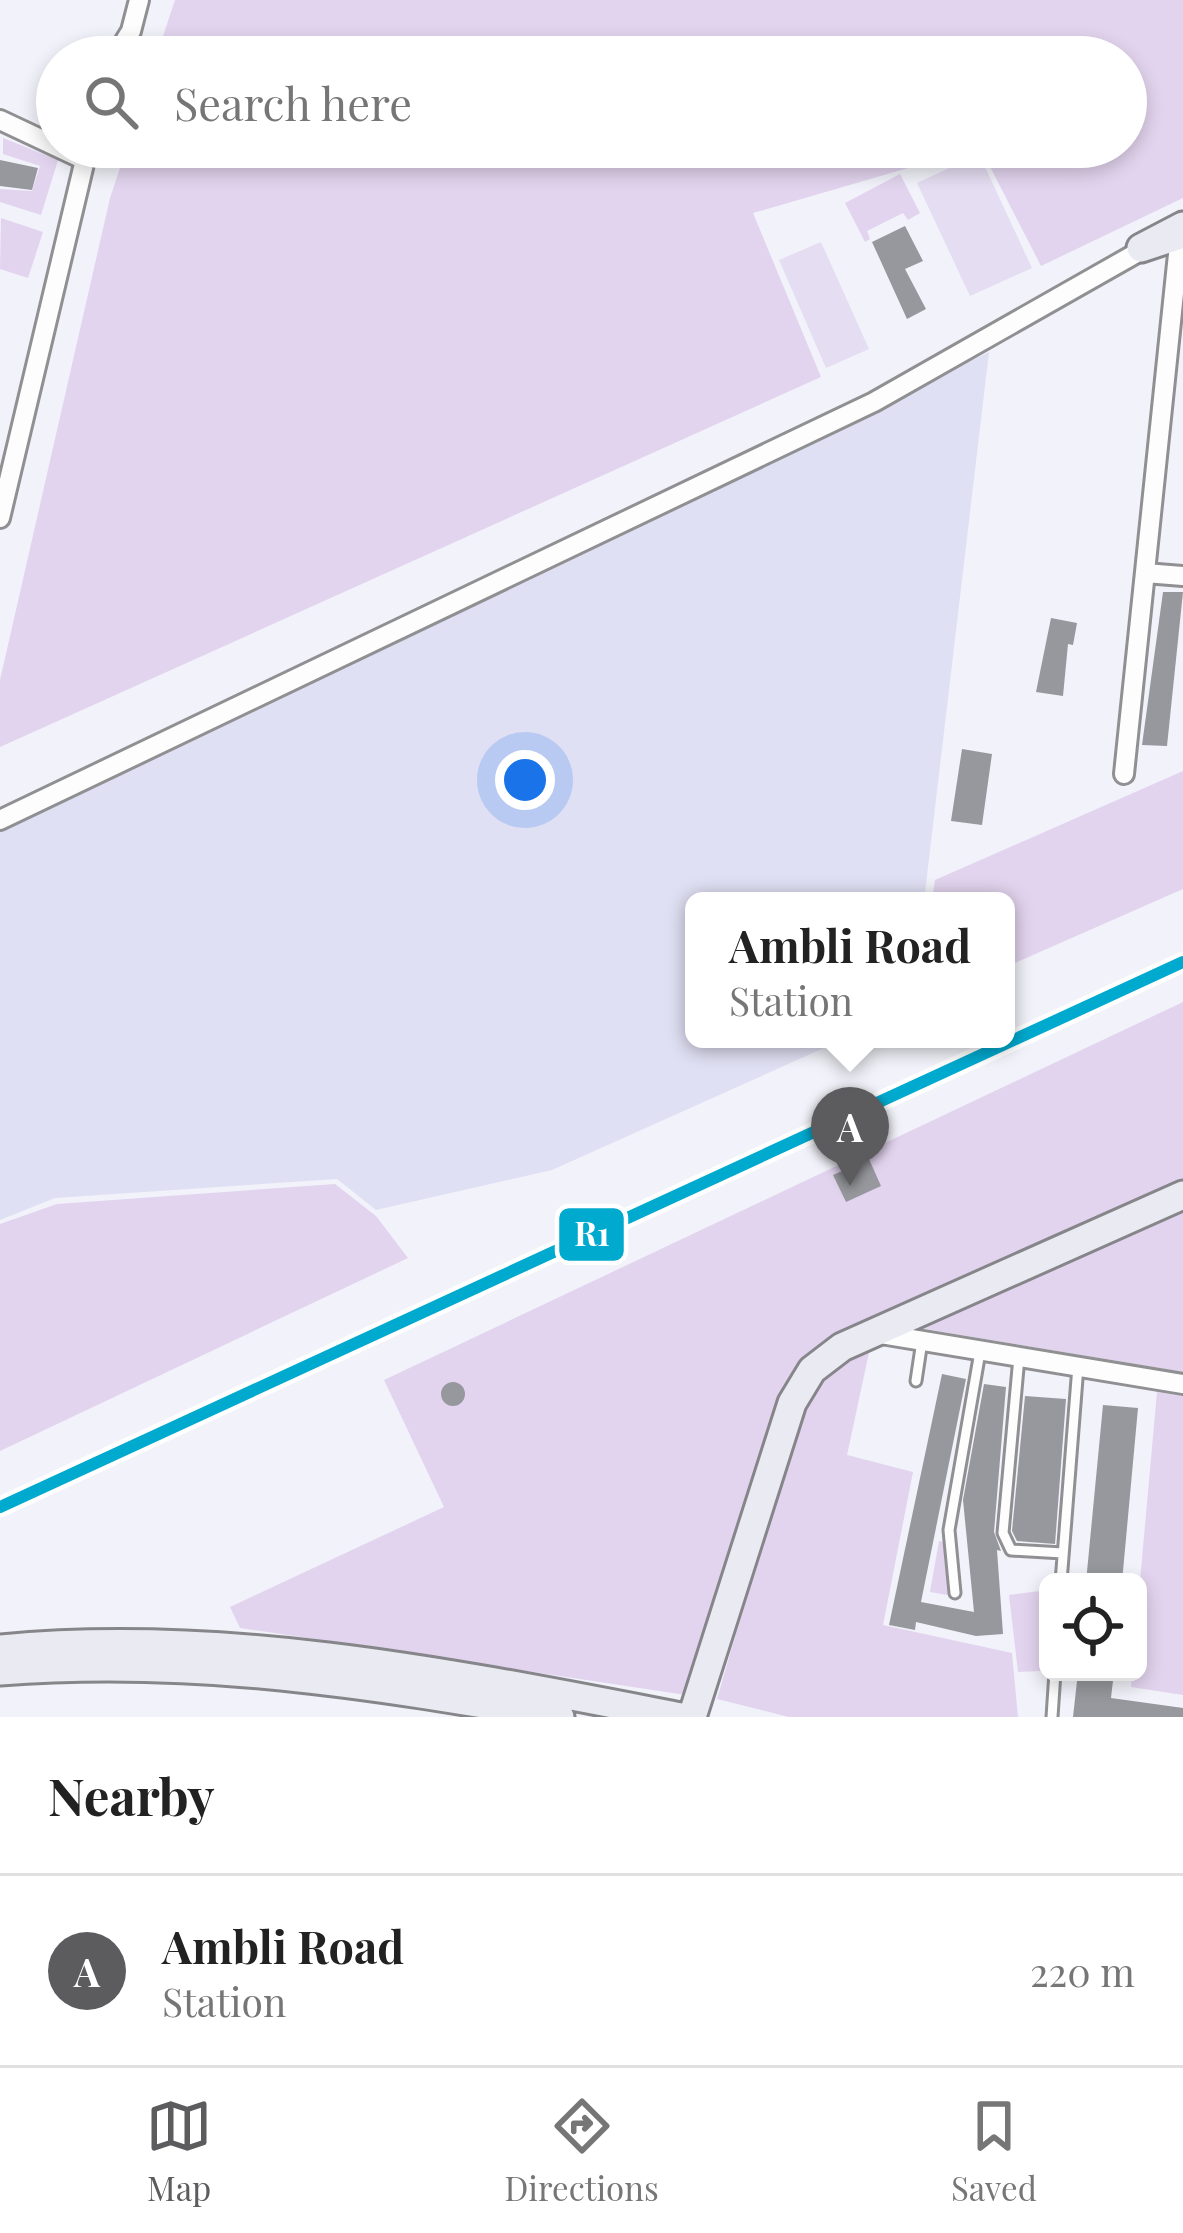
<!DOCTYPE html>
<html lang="en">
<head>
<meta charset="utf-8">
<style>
  :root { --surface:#fff; --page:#f2f2f2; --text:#222; --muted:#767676; --line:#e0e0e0; --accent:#5c5c5f }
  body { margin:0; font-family:"Playfair Display",serif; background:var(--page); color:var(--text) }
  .controls { position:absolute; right:36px; bottom:36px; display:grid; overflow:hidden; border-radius:18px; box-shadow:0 6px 18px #0003 }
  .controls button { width:108px; height:108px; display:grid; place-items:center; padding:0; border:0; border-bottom:3px solid var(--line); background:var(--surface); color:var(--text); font:60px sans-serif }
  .you { position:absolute; left:525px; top:780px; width:42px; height:42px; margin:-30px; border:9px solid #fff; border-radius:50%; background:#1a73e8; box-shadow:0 0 0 18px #1a73e833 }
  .badge { display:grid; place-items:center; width:78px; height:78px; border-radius:50%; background:var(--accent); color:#fff; font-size:39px; font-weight:700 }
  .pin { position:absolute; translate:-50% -99px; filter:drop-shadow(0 3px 6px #0008) }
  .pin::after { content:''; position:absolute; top:63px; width:42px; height:36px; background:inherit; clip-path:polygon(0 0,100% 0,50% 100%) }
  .popup { position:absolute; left:685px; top:892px; width:330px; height:156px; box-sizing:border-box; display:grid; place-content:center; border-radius:18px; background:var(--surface); filter:drop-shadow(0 3px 9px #0005); font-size:39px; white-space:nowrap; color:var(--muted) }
  .popup b { font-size:45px; color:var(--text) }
  .popup::after { content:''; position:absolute; left:50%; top:100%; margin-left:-24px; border:24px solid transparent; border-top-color:var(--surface) }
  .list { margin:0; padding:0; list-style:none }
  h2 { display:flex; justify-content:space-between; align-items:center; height:156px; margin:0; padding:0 48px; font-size:51px }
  h2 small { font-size:39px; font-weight:400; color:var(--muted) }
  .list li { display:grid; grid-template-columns:78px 1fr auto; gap:36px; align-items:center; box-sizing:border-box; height:192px; padding:0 48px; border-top:3px solid var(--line) }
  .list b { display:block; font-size:45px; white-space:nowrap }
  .list p { margin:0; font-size:39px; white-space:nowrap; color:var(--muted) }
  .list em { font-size:39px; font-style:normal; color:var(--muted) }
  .icon { flex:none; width:66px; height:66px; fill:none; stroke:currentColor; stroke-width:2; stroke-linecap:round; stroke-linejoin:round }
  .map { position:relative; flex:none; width:1183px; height:1717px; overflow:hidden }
  .search { position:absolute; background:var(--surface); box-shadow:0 6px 18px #0003; left:36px; right:36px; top:36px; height:132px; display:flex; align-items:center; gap:30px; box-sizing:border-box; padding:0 42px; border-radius:66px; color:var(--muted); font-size:45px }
  .sheet { height:348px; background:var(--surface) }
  nav { display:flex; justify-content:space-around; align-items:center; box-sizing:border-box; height:168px; border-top:3px solid var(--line); background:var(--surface); font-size:33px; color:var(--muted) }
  nav a { display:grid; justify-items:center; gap:6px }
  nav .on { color:var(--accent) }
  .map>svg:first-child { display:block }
</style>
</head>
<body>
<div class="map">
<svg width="1183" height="1717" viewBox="0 0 1183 1717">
  <rect width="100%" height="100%" fill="#f2f2fa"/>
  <path fill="#e0e0f4" d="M 989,352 L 924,901 L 694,901 L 694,1039 L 844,1039 L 552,1170 L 376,1210 L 337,1179 L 55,1198 L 0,1220 L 0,824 Z"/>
  <path fill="#e2d4ee" d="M 175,0 L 1183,0 L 1183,198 L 1041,266 L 980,147 L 753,213 L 821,377 L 0,747 L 0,680 L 110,198 L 127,147 L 1126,147 L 1126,57 L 156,57 Z
    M 3,138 L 58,160 L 41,215 L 0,202 L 0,189 L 32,191 L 40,166 L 3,154 Z
    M 900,174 L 920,213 L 908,220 L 903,213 L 867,231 L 870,239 L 865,242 L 845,203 Z
    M 1,218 L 43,232 L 28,278 L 0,269 Z
    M 1183,771 L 1183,889 L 1006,967 L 1006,901 L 932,901 L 935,880 Z
    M 1183,1002 L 1183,1192 L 811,1368 L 686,1695 L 240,1628 L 230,1607 L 444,1507 L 384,1380 Z
    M 335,1184 L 376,1216 L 408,1258 L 0,1451 L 0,1224 L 57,1204 Z
    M 1183,1204 L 1183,1372 L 919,1328 Z
    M 870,1348 L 847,1455 L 913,1472 L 883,1625 L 1012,1653 L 1018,1717 L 789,1717 L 717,1699 L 802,1405 C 819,1375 836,1359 870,1348 Z
    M 1157,1392 L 1183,1396 L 1183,1695 L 1131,1687 L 1132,1672 L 1138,1672 L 1138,1603 Z
    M 939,1541 L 948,1543 L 953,1596 L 930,1592 Z
    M 1040,1591 L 1041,1671 L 1018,1672 L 1009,1595 Z"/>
  <path fill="#e5ddf2" d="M 979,154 L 1032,268 L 970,296 L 917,183 Z
    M 821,242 L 869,349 L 826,368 L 779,260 Z"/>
  <path fill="#97989d" d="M 0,160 L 38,168 L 32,190 L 0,186 Z
    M 905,226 L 923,261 L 905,269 L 926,309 L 907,319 L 872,242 Z
    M 1163,592 L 1183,592 L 1167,746 L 1142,745 Z
    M 1051,618 L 1077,623 L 1073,645 L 1068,644 L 1063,696 L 1036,692 Z
    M 962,749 L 992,754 L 982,825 L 951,821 Z
    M 869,1159 L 881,1186 L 846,1202 L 833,1175 Z
    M 942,1374 L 966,1379 L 921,1602 L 974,1612 L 963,1500 L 984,1384 L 1006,1387 L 994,1532 L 1001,1551 L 997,1550 L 1003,1634 L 976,1636 L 916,1622 L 915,1630 L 889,1625 Z
    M441 1394a12 12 0 1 1 24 0a12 12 0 1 1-24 0Z
    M 1025,1396 L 1066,1399 L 1055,1544 L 1017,1541 L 1012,1531 Z
    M 1103,1405 L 1138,1408 L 1122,1582 L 1086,1582 Z
    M 1078,1672 L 1114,1672 L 1111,1698 L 1183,1708 L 1183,1717 L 1073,1717 Z"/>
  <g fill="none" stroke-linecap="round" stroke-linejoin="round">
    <defs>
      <path id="lane" d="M 1019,1357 L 1003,1533 L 1011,1550 L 1063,1553
        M 916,1381 L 922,1341
        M 1061,1582 L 1078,1366
        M 955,1593 L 949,1530 L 980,1352
        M 1052,1717 L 1055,1672"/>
      <path id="street" d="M 115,57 L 131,31 L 139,0
        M 0,120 L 85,160
        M 0,518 L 88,147
        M 1145,573 L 1183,576
        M 1124,774 L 1180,235
        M 0,820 L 874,402 L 1149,246
        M 881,1334 L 1183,1384"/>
      <path id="secondary" d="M 1183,226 L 1141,248 L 1183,234
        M 0,1649 C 228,1627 458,1674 681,1717
        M 0,1671 C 195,1656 369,1684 560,1717
        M 692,1717 L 792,1403 L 812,1370 L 842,1347 L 1183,1195"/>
    </defs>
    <use href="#lane" stroke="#909093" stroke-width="15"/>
    <use href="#street" stroke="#909093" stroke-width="24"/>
    <use href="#secondary" stroke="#86868a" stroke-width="33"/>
    <use href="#lane" stroke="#fdfdfe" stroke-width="9"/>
    <use href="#street" stroke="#fdfdfe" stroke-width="18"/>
    <use href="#secondary" stroke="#eaeaf3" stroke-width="27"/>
    <defs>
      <path id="rail-1" d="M 0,1507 L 1183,962"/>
    </defs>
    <use href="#rail-1" stroke="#fff" stroke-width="21"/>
    <use href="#rail-1" stroke="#00a9ce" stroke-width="12"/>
  </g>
  <rect stroke="#fff" stroke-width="4.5" x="557" y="1206" width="69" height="57" rx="12" fill="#00a9ce"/>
  <g font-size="33" text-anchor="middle" font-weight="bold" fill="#fff">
    <text x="592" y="1246">R1</text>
  </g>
</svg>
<div class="controls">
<button><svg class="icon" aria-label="locate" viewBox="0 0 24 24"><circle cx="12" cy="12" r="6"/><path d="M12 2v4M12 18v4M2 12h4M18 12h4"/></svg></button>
</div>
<div class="you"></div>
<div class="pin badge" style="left:850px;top:1186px">A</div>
<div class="popup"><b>Ambli Road</b>Station</div>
<div class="search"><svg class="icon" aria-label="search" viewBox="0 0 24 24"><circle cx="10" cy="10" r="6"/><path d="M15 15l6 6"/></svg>Search here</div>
</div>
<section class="sheet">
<h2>Nearby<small></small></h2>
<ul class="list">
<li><span class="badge">A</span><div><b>Ambli Road</b><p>Station</p></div><em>220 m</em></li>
</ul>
</section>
<nav>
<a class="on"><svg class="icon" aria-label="map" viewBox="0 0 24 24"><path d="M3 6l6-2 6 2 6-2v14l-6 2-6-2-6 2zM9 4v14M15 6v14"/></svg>Map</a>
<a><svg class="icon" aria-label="directions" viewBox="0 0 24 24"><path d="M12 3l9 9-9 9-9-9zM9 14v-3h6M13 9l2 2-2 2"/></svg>Directions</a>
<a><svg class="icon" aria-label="saved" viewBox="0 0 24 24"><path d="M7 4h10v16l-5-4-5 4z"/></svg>Saved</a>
</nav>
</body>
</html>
